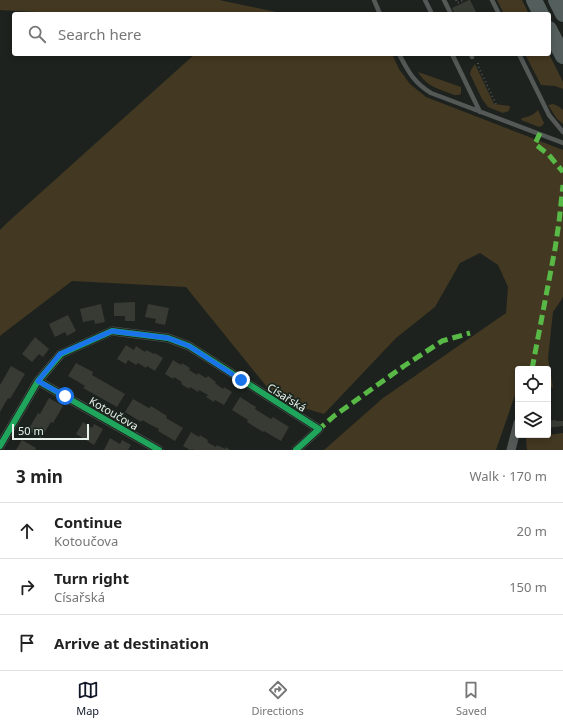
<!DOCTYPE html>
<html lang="en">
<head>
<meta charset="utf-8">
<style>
  :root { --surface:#fff; --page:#f2f2f2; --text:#222; --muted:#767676; --line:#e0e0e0; --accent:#111827 }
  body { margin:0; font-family:"Noto Sans",sans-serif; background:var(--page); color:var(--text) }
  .controls { position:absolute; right:12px; bottom:12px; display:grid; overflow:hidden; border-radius:4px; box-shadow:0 2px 6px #0003 }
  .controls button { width:36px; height:36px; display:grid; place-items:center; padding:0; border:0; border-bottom:1px solid var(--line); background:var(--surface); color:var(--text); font:20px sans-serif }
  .scale { position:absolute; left:12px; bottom:10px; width:77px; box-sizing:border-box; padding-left:4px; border:2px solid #e9f1eb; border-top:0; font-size:11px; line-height:14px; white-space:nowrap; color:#e9f1eb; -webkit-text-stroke:3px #1a251d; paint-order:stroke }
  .stop { position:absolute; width:12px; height:12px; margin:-9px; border:3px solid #1a73e8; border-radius:50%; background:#fff }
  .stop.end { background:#1a73e8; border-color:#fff; box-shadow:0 1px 4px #0008 }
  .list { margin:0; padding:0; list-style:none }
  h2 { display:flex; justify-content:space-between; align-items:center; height:52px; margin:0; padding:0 16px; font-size:17px }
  h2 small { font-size:13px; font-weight:400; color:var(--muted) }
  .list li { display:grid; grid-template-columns:26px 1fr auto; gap:12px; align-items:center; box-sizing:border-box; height:56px; padding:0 16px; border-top:1px solid var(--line) }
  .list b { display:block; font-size:15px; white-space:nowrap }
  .list p { margin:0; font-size:13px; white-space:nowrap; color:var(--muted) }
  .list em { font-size:13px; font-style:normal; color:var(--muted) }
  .icon { flex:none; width:22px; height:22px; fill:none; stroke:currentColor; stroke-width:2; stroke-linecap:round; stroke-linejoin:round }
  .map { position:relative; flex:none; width:563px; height:450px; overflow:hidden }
  .search { position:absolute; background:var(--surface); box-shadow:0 2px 6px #0003; left:12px; right:12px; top:12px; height:44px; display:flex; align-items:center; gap:10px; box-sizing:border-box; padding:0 14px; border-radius:4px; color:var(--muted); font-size:15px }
  .sheet { height:220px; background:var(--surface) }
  nav { display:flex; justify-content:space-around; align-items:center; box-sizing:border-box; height:56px; border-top:1px solid var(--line); background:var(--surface); font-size:11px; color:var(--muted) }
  nav a { display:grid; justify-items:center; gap:2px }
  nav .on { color:var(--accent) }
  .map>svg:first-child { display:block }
</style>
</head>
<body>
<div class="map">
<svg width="563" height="450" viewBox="0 0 563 450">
  <rect width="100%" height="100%" fill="#1d221e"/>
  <path fill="#433821" d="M 0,0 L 219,0 L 286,14 L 71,14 L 0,10 Z
    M 497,0 L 522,0 L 529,14 L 504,14 Z
    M 195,54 L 392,54 L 399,69 L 410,84 L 426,97 L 563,150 L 563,297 L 553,312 L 548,358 L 553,387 L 548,388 L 548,369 L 518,369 L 518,394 L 515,395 L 496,450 L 324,450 L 383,398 L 506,313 L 508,287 L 498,265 L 480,253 L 460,263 L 435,307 L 396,338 L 324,414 L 297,406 L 267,387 L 186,287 L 72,281 L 1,335 L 0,337 L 0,230 L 8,222 Z
    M 525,54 L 549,54 L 563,82 L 563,89 L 555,86 L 541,85 Z
    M 475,64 L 494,104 L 510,106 L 509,111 L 503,113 L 488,107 L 482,99 L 470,74 L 471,70 Z
    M 418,72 L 461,87 L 461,94 L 458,95 L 455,95 C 439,89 427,87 418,72 Z
    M 553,104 L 558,106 L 563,110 L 563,124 L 557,119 L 548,105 Z
    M 538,110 L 544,123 L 542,126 L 539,127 L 521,120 L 522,118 C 529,117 533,115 538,110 Z
    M 563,433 L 563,450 L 527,450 L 526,438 Z"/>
  <path fill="#373b34" d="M 469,0 L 470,0 L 477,14 L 455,14 L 452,8 Z
    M 135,302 L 135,321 L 125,321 L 125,316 L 114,316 L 114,303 Z
    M 101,304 L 105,322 L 95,324 L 94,320 L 83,322 L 80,309 Z
    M 148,304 L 169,308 L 165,325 L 155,323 L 156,319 L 145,317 Z
    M 68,315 L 76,331 L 67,336 L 65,332 L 55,337 L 49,324 Z
    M 35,337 L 49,349 L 43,357 L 39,354 L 32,362 L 22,354 Z
    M 126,345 L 134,350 L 136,346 L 145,352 L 146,350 L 154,354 L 155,353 L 163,358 L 155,371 L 147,366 L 146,368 L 138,363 L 136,365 L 128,360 L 126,364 L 117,359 Z
    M 173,360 L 181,365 L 182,363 L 190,368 L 189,370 L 197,375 L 198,373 L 206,378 L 208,376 L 216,382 L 215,383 L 223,389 L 224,387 L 232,392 L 224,405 L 215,400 L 214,402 L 206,397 L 208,395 L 199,390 L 198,392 L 190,387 L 189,389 L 181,384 L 182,382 L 174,377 L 173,379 L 165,374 Z
    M 76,363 L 93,372 L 92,375 L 125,394 L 117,407 L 83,388 L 85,386 L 68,376 Z
    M 11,366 L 25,374 L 10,399 L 8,398 L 0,412 L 0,385 Z
    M 240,397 L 256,407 L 255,409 L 271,419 L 273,417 L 289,427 L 281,441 L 264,431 L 263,432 L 247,422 L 248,420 L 232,410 Z
    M 49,398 L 63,406 L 53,423 L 51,422 L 41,438 L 28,430 L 38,413 L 40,414 Z
    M 133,399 L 149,408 L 151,406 L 167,416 L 166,418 L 183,428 L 175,441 L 158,431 L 159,429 L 151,425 L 142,420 L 141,422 L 125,412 Z
    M 556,420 L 556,421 L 563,421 L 563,426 L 548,428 L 548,421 Z
    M 83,422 L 92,428 L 94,424 L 103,429 L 94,445 L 76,434 Z
    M 191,432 L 199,437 L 200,435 L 208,440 L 207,442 L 216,447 L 217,445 L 225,449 L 226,447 L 230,450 L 194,450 L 192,449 L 191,450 L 190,450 L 183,446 Z
    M 110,438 L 120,444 L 122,440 L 131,445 L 128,450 L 104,450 Z
    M 22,440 L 36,448 L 35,450 L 16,450 Z"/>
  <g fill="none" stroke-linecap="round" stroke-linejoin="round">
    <path stroke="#4e5251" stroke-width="2" stroke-dasharray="1 3" stroke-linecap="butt" d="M 456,0 L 457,3 L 464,0
      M 478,63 L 478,66 L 496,104"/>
    <path stroke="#545958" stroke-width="4.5" d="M 374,0 L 380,14
      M 425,0 L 432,14
      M 444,0 L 451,14
      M 492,0 L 499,14
      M 399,54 C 408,71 414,83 431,93 L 563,143
      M 452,54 L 480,112
      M 471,54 L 472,57
      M 519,54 L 549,115 L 563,132"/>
    <path stroke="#545958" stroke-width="9" d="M 38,381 L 159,450
      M 0,446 L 38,381 L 61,354 L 112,331 L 168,338 L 189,346 L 319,429 L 296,450
      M 511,450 L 518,423"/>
    <path stroke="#545e5c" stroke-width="16" d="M 534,0 L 541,14
      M 556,0 L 563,14
      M 549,29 L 563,56"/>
    <path stroke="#58b947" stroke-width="5" stroke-dasharray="10 5" stroke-linecap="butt" d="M 540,133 L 535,144 L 549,155 L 563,172
      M 532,369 L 555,249 L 559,222 L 563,185
      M 317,431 L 334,416 L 404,366 L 442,341 L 470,333"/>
    <defs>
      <path id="cycleway" d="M 38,381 L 159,450
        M 0,446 L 38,381 L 61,354 L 112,331 L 168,338 L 189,346 L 319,429 L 296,450"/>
    </defs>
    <use href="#cycleway" stroke="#1a251d" stroke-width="8"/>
    <use href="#cycleway" stroke="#20a55d" stroke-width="6"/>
  </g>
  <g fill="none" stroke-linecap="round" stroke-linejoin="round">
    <path stroke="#1a73e8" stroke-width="5" d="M 65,396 L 38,381 L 60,354 L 112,331 L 168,338 L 189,346 L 241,380"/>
  </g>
  <g text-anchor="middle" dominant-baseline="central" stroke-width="3.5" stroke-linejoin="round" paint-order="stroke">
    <g font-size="11" fill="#e9f1eb" stroke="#1a251d">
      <text transform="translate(287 397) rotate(32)">Císařská</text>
      <text transform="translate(114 413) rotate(30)">Kotoučova</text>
    </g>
  </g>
</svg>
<div class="controls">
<button><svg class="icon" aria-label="locate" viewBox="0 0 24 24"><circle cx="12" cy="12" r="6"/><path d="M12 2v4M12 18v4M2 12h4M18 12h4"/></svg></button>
<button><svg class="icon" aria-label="layers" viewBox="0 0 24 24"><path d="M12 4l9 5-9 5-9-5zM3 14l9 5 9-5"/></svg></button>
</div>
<div class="scale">50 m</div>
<div class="stop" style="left:65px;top:396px"></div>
<div class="stop end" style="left:241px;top:380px"></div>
<div class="search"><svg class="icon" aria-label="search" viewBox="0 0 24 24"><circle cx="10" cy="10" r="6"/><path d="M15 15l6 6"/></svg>Search here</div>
</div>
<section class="sheet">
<h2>3 min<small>Walk · 170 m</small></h2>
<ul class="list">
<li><svg class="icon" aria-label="ahead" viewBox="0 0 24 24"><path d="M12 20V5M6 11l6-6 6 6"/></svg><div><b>Continue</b><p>Kotoučova</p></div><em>20 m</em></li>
<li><svg class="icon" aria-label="right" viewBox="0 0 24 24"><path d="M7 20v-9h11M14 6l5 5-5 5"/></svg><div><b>Turn right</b><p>Císařská</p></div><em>150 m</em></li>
<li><svg class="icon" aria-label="arrive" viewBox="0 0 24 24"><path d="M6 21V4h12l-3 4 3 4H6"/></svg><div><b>Arrive at destination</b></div></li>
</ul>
</section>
<nav>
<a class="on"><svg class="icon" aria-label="map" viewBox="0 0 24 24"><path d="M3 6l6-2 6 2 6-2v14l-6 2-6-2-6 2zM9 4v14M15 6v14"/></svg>Map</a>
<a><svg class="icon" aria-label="directions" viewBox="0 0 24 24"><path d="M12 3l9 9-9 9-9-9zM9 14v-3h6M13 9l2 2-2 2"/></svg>Directions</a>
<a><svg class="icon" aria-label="saved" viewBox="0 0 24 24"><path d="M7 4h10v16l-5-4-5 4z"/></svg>Saved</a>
</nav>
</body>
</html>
